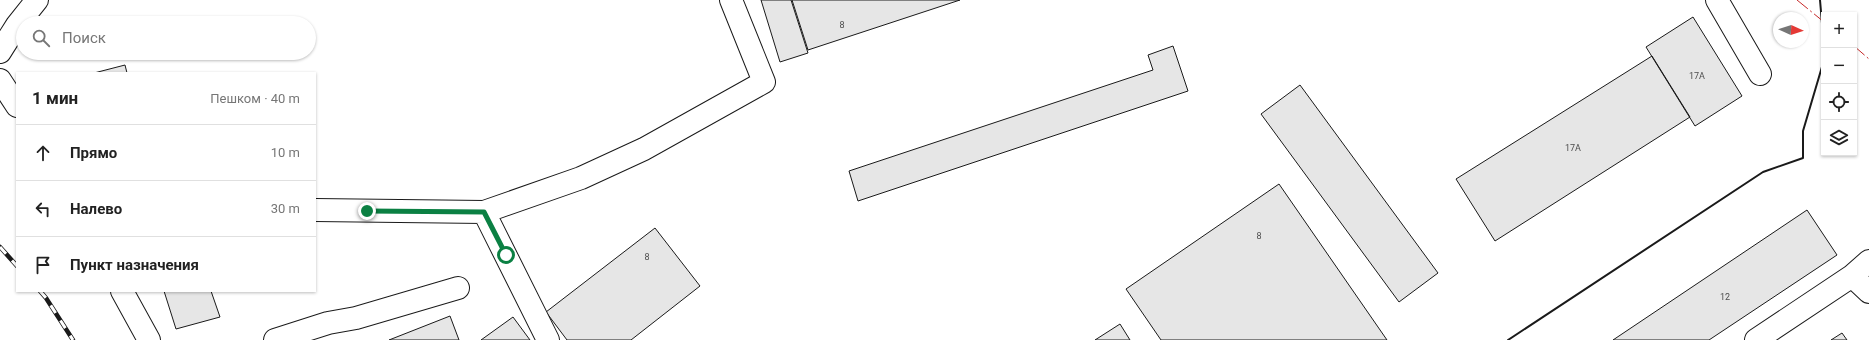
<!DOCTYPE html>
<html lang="ru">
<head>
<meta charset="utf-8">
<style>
  :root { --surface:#fff; --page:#f2f2f2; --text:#222; --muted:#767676; --line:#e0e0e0 }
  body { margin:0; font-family:Roboto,sans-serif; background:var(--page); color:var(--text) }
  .controls { position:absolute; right:12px; top:12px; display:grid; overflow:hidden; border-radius:0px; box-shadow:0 1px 3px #0004 }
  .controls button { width:36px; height:36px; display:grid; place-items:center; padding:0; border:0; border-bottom:1px solid var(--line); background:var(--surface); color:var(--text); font:20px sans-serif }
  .compass { position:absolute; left:1773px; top:12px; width:36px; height:36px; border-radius:50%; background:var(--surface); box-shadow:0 1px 3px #0004; rotate:93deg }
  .stop { position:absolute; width:12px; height:12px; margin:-9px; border:3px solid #0b8043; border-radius:50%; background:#fff }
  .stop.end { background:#0b8043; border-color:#fff; box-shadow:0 1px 4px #0008 }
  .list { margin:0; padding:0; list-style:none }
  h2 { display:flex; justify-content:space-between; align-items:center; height:52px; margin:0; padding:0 16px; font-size:17px }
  h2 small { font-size:13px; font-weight:400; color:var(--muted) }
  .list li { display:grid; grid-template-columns:26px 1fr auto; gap:12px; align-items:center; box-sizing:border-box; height:56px; padding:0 16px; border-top:1px solid var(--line) }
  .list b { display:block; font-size:15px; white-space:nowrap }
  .list em { font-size:13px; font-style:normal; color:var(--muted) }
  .icon { flex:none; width:22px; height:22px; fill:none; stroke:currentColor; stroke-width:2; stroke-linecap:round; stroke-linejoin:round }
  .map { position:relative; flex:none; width:1869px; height:340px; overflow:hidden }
  .search { position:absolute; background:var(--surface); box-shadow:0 1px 3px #0004; left:16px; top:16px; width:300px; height:44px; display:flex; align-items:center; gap:10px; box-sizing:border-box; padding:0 14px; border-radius:22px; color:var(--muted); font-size:15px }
  .panel { position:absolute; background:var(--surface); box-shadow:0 1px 3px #0004; left:16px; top:72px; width:300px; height:220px; border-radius:0px }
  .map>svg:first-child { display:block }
</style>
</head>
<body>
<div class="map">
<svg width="1869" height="340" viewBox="0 0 1869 340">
  <rect width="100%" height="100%" fill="#fff"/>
  <path fill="#e6e6e6" stroke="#1a1a1a" d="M 761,0 L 791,0 L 808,53 L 780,62 Z
    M 792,0 L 960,0 L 808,50 Z
    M 1693,17 L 1742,96 L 1695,126 L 1646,47 Z
    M 1173,46 L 1188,91 L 858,201 L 849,171 L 1153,70 L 1148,55 Z
    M 1652,56 L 1690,117 L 1495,241 L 1456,179 Z
    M 125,65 L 127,73 L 94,73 Z
    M 1300,85 L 1438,273 L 1399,302 L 1261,114 Z
    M 1279,184 L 1387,340 L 1161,340 L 1126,289 Z
    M 1807,210 L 1837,255 L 1709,340 L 1613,340 Z
    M 655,228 L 700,286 L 631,340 L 567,340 L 546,312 Z
    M 164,291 L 211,291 L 220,317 L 176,329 Z
    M 450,316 L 459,340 L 389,340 Z
    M 513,317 L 530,340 L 481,340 Z
    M 1120,324 L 1130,340 L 1095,340 Z
    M 1842,333 L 1847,340 L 1831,340 Z"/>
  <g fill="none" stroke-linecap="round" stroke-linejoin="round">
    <defs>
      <path id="minor" d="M 1717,0 L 1760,74
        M 0,52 L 17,25 L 37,0
        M 0,80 L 17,106
        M 315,210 L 484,212 L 581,178 L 644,149 L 764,82 L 731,0
        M 484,212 L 548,340
        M 1852,276 L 1869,292
        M 122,291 L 149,340
        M 275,340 L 328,323 L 356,318 L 458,288
        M 1756,340 L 1852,276 L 1869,261"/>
    </defs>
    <use href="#minor" stroke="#1a1a1a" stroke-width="24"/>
    <use href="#minor" stroke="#fff" stroke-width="22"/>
    <defs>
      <path id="rail" d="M 0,247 L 17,266
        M 40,291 L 46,298 L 73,340"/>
    </defs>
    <use href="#rail" stroke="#1a1a1a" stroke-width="4.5"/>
    <use href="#rail" stroke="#fff" stroke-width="3" stroke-dasharray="9" stroke-linecap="butt"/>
    <path stroke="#1a1a1a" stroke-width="2" d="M 1820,0 L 1824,47
      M 1508,340 L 1763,172 L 1803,158 L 1803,131 L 1824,60"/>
    <path stroke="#c62828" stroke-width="1" stroke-dasharray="14 3 2 3" stroke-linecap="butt" d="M 1797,0 L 1824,22
      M 1854,46 L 1869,59"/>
  </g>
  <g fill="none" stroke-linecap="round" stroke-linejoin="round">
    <path stroke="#0b8043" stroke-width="5" d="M 367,211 L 484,212 L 506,255"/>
  </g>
  <g text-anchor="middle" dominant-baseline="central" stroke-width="3" stroke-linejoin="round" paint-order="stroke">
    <g font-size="9" fill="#4d4d4d">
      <text x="842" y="25">8</text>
      <text x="1697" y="76">17А</text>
      <text x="1573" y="148">17А</text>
      <text x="1259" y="236">8</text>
      <text x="647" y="257">8</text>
      <text x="1725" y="297">12</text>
    </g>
  </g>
</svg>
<div class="controls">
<button>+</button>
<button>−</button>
<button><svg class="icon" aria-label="locate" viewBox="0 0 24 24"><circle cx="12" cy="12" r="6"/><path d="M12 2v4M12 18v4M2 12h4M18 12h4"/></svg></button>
<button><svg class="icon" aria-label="layers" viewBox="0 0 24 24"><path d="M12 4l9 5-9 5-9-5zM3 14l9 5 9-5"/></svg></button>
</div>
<svg class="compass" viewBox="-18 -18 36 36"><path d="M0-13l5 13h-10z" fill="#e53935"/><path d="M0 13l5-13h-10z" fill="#767676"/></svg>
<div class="stop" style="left:506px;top:255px"></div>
<div class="stop end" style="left:367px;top:211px"></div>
<div class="search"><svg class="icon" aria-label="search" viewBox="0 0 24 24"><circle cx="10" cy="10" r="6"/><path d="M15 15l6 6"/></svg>Поиск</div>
<section class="panel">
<h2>1 мин<small>Пешком · 40 m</small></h2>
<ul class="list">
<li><svg class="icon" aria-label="ahead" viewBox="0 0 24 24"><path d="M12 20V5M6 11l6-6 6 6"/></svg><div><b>Прямо</b></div><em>10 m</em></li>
<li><svg class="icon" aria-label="left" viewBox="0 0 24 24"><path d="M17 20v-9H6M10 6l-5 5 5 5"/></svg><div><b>Налево</b></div><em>30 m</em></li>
<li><svg class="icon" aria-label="arrive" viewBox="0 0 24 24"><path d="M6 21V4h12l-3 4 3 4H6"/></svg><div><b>Пункт назначения</b></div></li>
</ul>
</section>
</div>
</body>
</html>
